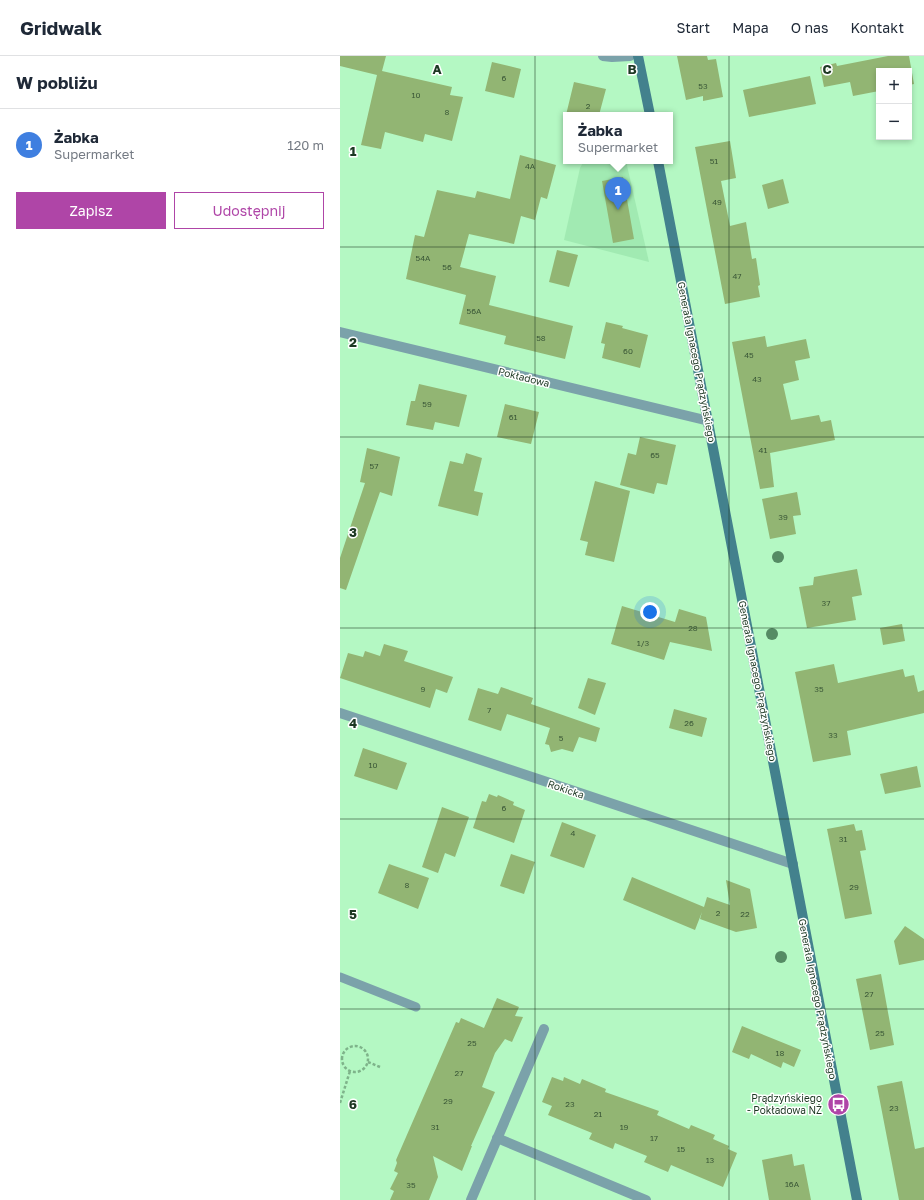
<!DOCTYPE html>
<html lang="pl">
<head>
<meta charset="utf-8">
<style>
  :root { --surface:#fff; --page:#f2f2f3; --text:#1f2937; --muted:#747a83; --line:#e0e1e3; --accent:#af45a7 }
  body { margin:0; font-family:"Golos Text",sans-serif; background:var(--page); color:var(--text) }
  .controls { position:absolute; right:12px; top:12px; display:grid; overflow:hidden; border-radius:0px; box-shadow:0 2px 6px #0003 }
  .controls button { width:36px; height:36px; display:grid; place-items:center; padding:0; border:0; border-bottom:1px solid var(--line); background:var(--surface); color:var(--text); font:20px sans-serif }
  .you { position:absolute; left:310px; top:556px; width:14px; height:14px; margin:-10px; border:3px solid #fff; border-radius:50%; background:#1a73e8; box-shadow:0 0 0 6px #1a73e833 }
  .badge { display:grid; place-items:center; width:26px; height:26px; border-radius:50%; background:var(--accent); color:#fff; font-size:13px; font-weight:700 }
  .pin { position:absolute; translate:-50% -33px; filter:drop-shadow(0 1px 2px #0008) }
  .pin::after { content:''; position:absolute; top:21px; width:14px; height:12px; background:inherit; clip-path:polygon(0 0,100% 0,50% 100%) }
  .popup { position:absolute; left:223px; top:56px; width:110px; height:52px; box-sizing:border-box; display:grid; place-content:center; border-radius:0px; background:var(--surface); filter:drop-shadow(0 1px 3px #0005); font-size:13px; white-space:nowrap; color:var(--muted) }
  .popup b { font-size:15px; color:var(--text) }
  .popup::after { content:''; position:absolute; left:50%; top:100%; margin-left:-8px; border:8px solid transparent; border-top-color:var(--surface) }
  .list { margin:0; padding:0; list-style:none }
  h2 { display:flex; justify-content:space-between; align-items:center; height:52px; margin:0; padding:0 16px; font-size:17px }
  h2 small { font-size:13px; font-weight:400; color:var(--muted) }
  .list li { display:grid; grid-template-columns:26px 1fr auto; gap:12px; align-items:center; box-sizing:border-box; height:72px; padding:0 16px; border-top:1px solid var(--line) }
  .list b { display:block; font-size:15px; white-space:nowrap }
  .list p { margin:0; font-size:13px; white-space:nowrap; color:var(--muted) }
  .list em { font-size:13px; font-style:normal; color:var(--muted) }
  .actions { display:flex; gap:8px; padding:12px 16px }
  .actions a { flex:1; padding:9px 0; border:1px solid var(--accent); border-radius:0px; text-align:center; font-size:14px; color:var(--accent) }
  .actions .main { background:var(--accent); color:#fff }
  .map { position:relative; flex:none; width:584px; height:1144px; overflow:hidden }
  header { display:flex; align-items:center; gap:24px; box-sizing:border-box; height:56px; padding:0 20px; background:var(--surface); border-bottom:1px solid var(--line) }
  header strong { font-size:19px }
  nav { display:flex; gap:22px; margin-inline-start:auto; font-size:14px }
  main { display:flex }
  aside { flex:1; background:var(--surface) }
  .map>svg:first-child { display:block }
</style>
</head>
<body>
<header>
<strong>Gridwalk</strong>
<nav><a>Start</a><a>Mapa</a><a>O nas</a><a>Kontakt</a></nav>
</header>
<main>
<aside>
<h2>W pobliżu<small></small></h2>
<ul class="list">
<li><span class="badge" style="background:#3f7fe0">1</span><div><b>Żabka</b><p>Supermarket</p></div><em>120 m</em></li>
</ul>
<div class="actions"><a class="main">Zapisz</a><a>Udostępnij</a></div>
</aside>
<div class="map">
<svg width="584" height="1144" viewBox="0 0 584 1144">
  <rect width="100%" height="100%" fill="#b4f8c3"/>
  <path fill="#a1eab2" d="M 244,105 L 286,105 L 309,206 L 224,184 L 240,112 Z"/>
  <path fill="#92b573" d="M 0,0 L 46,0 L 42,15 L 112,31 L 110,39 L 123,41 L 112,85 L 85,78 L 83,86 L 45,76 L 41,93 L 21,89 L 37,19 L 0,10 Z
    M 337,0 L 367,0 L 368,4 L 376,3 L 383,41 L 363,45 L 363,40 L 346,44 Z
    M 548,0 L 569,0 L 574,28 L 569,29 L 569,15 L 539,15 L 539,35 L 513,40 L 510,26 L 484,31 L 480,11 L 496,7 L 497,10 Z
    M 152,6 L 181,13 L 174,42 L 145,35 Z
    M 470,20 L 476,48 L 409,61 L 403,34 Z
    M 234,26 L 266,33 L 259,59 L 226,59 Z
    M 390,85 L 396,122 L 381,125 L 390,170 L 406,166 L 412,203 L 416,202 L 420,229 L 418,230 L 420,241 L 385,248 L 355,91 Z
    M 180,99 L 216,109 L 207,143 L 201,141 L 195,164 L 181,160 L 174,188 L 129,178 L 120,211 L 156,220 L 149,249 L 233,270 L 225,303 L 164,288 L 166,280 L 119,268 L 126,239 L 66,223 L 75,179 L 84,181 L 97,134 L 135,142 L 137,135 L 170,143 Z
    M 283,121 L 294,183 L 273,187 L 262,125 Z
    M 443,123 L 449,147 L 428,153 L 422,129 Z
    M 217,194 L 238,199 L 229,231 L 209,226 Z
    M 266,266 L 283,270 L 282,272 L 308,279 L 300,312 L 262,302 L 265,288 L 261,287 Z
    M 425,280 L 427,291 L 466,283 L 470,302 L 455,305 L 459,324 L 443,328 L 451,364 L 479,359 L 481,366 L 491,364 L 495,384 L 430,397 L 434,431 L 420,433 L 392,286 Z
    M 79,328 L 127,339 L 119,371 L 95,366 L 93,374 L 66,369 L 71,345 L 75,345 Z
    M 165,348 L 199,356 L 191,388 L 157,381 Z
    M 300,381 L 336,389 L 327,429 L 317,427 L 314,438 L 280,429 L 288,397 L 296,399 Z
    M 27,392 L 60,401 L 52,440 L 40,436 L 6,534 L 0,532 L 0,502 L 25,427 L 20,426 Z
    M 126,397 L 142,402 L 134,435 L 143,437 L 138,460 L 98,450 L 110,405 L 123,408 Z
    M 255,425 L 290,435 L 274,506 L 245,499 L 248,486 L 240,484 Z
    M 457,436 L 461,459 L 453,460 L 456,478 L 430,483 L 422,443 Z
    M 517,513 L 522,539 L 512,541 L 516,564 L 467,572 L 459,531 L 473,529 L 474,521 Z
    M 282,550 L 335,566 L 339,553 L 366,561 L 372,595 L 330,586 L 324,604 L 271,588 Z
    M 562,568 L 565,585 L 543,589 L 540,572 Z
    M 44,588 L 68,595 L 64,605 L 113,621 L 107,637 L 96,633 L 90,652 L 0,622 L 8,597 L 23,601 L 25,595 L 40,600 Z
    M 494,608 L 498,627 L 563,613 L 565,621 L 574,619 L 578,636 L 584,634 L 584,657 L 507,675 L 511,699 L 473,706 L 455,616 Z
    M 248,622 L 266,627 L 255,659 L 238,652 Z
    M 161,631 L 193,642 L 191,648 L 260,672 L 256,686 L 239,681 L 233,696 L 222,693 L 211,696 L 209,689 L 205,688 L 210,672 L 167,658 L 161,675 L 128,664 L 138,632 L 158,638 Z
    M 334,653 L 367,662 L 362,681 L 329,672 Z
    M 23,692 L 67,707 L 57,734 L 14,720 Z
    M 577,710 L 581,731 L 545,738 L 540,718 Z
    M 149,738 L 157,741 L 158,739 L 174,746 L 173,749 L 185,754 L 174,787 L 133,772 L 142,745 L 146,746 Z
    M 102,751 L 129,761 L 115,801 L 105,797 L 98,817 L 82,811 Z
    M 222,766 L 256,779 L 244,812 L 210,800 Z
    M 514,768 L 516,775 L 522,774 L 526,794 L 520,795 L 532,858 L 505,863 L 487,773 Z
    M 171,798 L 195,806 L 184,838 L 160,830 Z
    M 49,808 L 89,822 L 78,853 L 38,837 Z
    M 292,821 L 364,851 L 367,841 L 390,849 L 386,824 L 410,833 L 417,872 L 396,876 L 360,863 L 362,856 L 355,874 L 283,844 Z
    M 565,870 L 584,883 L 584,904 L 559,909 L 554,885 Z
    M 541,918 L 554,989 L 530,994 L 516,923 Z
    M 157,942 L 179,951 L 175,960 L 183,961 L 172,986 L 165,983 L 155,997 L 142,1031 L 155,1036 L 131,1090 L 132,1090 L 122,1115 L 93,1100 L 98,1121 L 89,1144 L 50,1144 L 54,1135 L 50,1133 L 58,1117 L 54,1115 L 57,1107 L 56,1104 L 116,966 L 119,967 L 121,962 L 144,972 Z
    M 402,970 L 461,994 L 454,1011 L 443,1006 L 441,1012 L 411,998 L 409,1003 L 392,996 Z
    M 212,1021 L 223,1025 L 224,1021 L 240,1028 L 242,1023 L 266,1033 L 265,1036 L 319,1055 L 317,1059 L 349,1073 L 351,1069 L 375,1079 L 373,1083 L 389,1090 L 388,1093 L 397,1097 L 383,1131 L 331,1109 L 328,1116 L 304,1106 L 307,1100 L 275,1087 L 273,1093 L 249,1083 L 252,1077 L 208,1059 L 212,1050 L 202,1046 Z
    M 562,1025 L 575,1093 L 584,1091 L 584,1144 L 559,1144 L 537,1030 Z
    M 452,1098 L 454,1110 L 464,1108 L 471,1144 L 429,1144 L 422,1104 Z"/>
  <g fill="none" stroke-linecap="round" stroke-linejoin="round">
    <path stroke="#7eb38a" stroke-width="2.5" stroke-dasharray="3 2" stroke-linecap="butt" d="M2 1003a13 13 0 1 1 26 0a13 13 0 1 1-26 0Z
      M 28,1006 L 40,1011
      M 0,1047 L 10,1015"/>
    <path stroke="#7ba2aa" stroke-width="9" d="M 0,921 L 76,951"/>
    <path stroke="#7ba2aa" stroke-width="10" d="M 263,0 L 272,1 L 290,0
      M 0,276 L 369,365
      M 0,657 L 453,808
      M 157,1082 L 306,1144
      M 131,1144 L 204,973"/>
    <path stroke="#43818d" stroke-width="10" d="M 298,0 L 310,59
      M 318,105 L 517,1144"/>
  </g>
  <g fill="#558b64">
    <circle cx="438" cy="501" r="6"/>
    <circle cx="432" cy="578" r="6"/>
    <circle cx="441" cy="901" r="6"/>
  </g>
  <path fill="none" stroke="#1d3823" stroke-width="1" stroke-opacity="0.55" d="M 195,0 L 195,1144M 389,0 L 389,1144M 0,191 L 584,191M 0,381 L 584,381M 0,572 L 584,572M 0,763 L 584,763M 0,953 L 584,953"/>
  <defs>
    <symbol id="bus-disc" viewBox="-11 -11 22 22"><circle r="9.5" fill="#af45a7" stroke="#fff"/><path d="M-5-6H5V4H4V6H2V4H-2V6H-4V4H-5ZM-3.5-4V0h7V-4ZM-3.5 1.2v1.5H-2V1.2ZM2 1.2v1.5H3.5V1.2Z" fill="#fff"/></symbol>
  </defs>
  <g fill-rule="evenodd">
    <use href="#bus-disc" x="486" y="1036" width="25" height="25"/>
  </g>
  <g text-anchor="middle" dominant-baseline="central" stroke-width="3" stroke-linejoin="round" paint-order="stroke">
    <g font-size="8" fill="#3a5737">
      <text x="164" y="22">6</text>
      <text x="363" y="30">53</text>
      <text x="76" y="39">10</text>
      <text x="248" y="50">2</text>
      <text x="107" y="56">8</text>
      <text x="374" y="105">51</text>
      <text x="190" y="110">4A</text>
      <text x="377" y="146">49</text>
      <text x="83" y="202">54A</text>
      <text x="107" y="211">56</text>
      <text x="397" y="220">47</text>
      <text x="134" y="255">56A</text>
      <text x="201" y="282">58</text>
      <text x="288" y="295">60</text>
      <text x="409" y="299">45</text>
      <text x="417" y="323">43</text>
      <text x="87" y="348">59</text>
      <text x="173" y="361">61</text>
      <text x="423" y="394">41</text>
      <text x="315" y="399">65</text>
      <text x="34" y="410">57</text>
      <text x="443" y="461">39</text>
      <text x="486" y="547">37</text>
      <text x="353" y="572">28</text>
      <text x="303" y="587">1/3</text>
      <text x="83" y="633">9</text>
      <text x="479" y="633">35</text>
      <text x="149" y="654">7</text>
      <text x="349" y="667">26</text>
      <text x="493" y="679">33</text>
      <text x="221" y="682">5</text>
      <text x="33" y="709">10</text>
      <text x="164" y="752">6</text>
      <text x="233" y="777">4</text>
      <text x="503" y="783">31</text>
      <text x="67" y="829">8</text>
      <text x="514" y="831">29</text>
      <text x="378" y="857">2</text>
      <text x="405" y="858">22</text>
      <text x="529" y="938">27</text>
      <text x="540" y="977">25</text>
      <text x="132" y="987">25</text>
      <text x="440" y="997">18</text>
      <text x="119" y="1017">27</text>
      <text x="108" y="1045">29</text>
      <text x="230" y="1048">23</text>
      <text x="554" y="1052">23</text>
      <text x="258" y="1058">21</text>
      <text x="95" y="1071">31</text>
      <text x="284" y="1071">19</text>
      <text x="314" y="1082">17</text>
      <text x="341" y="1093">15</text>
      <text x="370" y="1104">13</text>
      <text x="452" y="1128">16A</text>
      <text x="71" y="1129">35</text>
    </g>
    <g font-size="10" fill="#1d3823" stroke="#fff">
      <text transform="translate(357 306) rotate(79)">Generała Ignacego Prądzyńskiego</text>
      <text transform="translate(184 321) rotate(14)">Pokładowa</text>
      <text transform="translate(418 625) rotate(79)">Generała Ignacego Prądzyńskiego</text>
      <text transform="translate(226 733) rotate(19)">Rokicka</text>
      <text transform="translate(478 943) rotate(79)">Generała Ignacego Prądzyńskiego</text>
    </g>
    <g font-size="10" fill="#1d3823" stroke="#fff" text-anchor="end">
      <text x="482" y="1042">Prądzyńskiego<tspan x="482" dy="12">- Pokładowa NŻ</tspan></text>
    </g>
  </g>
  <g font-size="13" text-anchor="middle" font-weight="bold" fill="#1d3823" stroke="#fff" stroke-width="3" stroke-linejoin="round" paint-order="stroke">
    <text x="97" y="18">A</text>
    <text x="292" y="18">B</text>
    <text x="487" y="18">C</text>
    <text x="13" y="100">1</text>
    <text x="13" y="291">2</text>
    <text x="13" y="481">3</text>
    <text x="13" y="672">4</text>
    <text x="13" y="863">5</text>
    <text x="13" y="1053">6</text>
  </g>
</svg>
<div class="controls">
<button>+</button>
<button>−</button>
</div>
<div class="you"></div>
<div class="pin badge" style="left:278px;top:154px;background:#3f7fe0">1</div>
<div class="popup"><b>Żabka</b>Supermarket</div>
</div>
</main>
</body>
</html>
